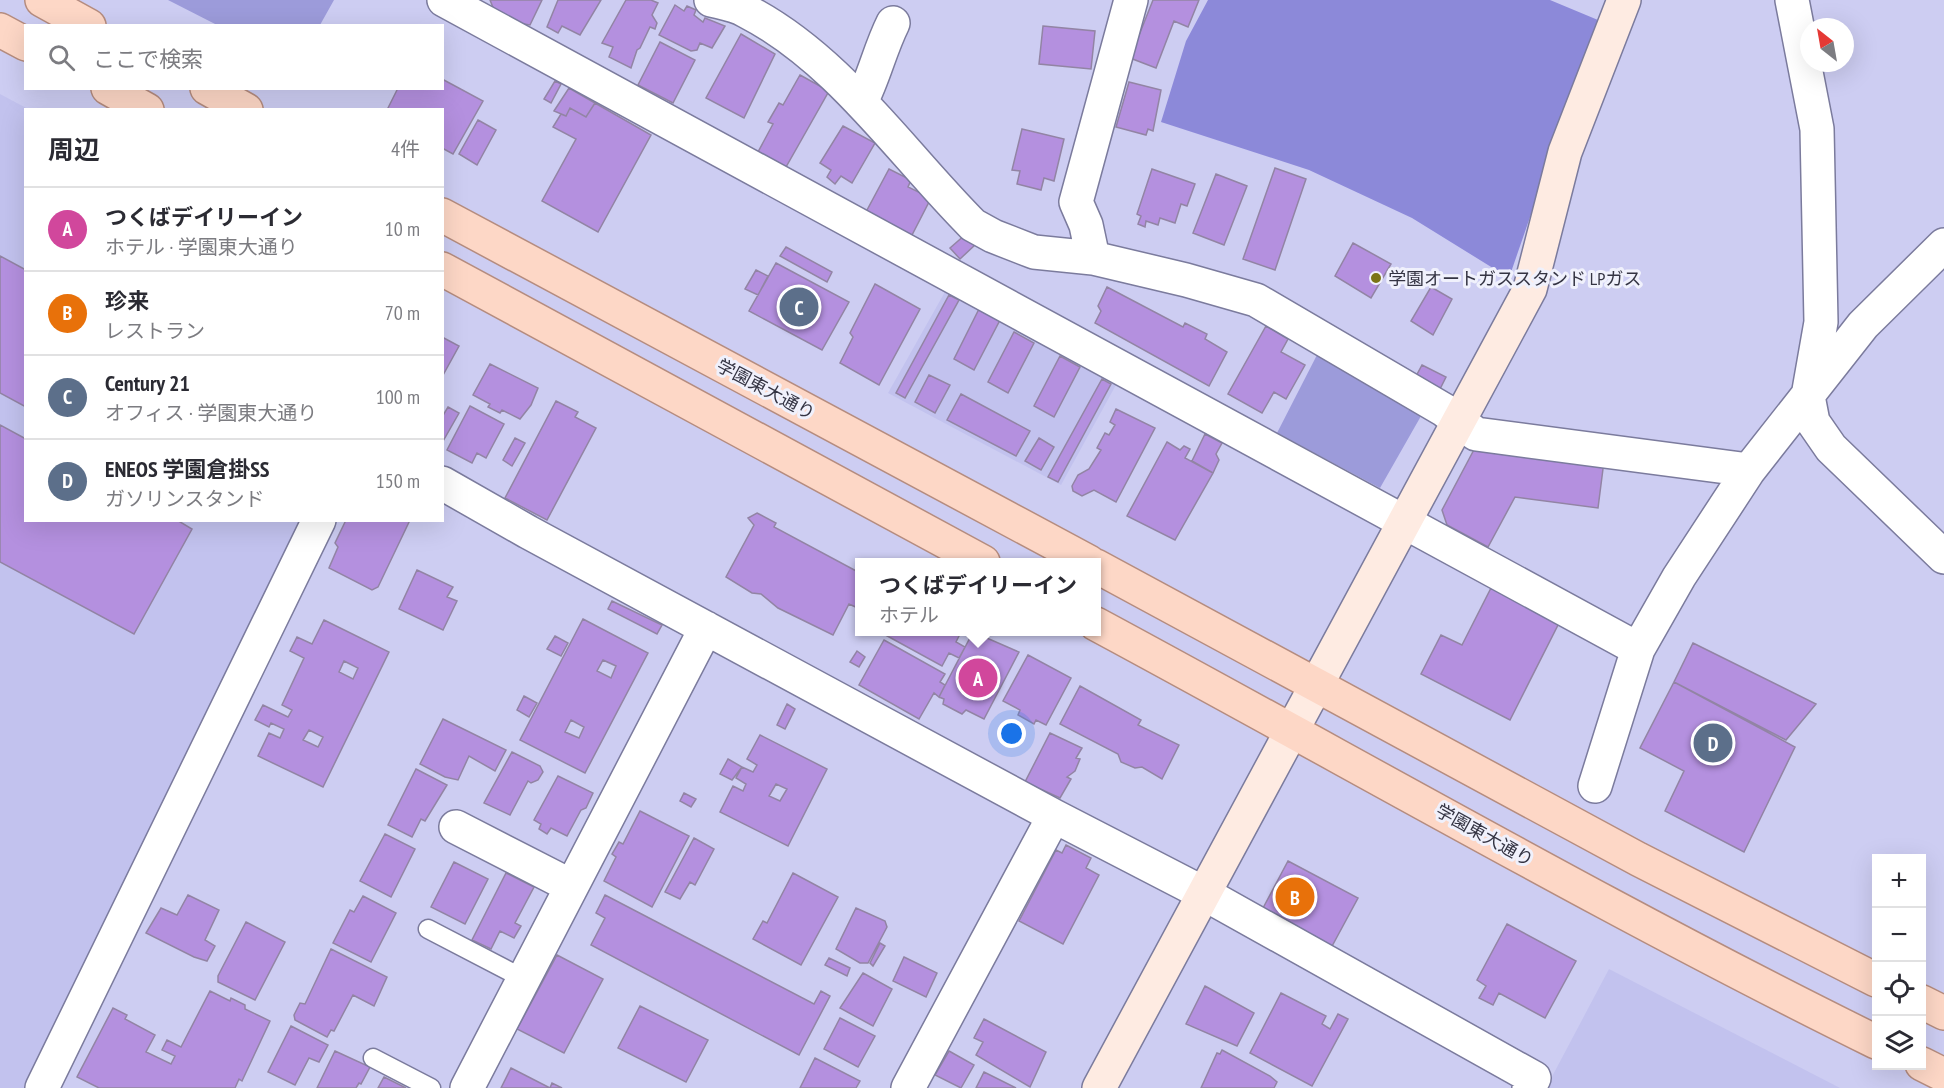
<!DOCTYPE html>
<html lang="ja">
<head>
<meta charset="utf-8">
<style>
  :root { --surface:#fff; --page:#f2f2f3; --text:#2b2b33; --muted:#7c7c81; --line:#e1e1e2; --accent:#1a73e8 }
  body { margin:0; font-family:"PT Sans Narrow","Noto Sans JP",sans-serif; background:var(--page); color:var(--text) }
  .controls { position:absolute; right:18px; bottom:18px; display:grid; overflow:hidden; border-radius:0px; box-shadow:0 6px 24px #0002 }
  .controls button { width:54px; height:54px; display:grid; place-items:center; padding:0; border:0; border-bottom:2px solid var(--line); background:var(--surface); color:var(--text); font:30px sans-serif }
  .compass { position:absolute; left:1800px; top:18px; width:54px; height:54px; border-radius:50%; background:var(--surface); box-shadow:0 6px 24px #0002; rotate:329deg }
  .you { position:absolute; left:1012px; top:734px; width:21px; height:21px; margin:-15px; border:4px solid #fff; border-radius:50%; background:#1a73e8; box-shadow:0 0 0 9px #1a73e833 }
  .badge { display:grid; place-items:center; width:39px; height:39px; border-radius:50%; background:var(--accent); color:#fff; font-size:20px; font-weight:700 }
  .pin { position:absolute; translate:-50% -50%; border:3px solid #fff; box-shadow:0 2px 6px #0006 }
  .popup { position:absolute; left:855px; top:558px; width:246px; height:78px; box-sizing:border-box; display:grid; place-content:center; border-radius:0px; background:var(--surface); filter:drop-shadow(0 2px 4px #0005); font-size:20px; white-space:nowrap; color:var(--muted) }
  .popup b { font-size:22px; color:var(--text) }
  .popup::after { content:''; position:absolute; left:50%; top:100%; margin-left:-12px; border:12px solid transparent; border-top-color:var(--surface) }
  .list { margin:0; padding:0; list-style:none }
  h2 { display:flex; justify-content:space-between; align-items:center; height:78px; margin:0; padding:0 24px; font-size:26px }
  h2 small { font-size:20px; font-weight:400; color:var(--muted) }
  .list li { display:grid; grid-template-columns:39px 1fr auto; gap:18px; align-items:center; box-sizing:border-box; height:84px; padding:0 24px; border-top:2px solid var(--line) }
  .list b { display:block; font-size:22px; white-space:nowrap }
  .list p { margin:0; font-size:20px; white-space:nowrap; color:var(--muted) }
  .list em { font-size:20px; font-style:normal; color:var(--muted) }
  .icon { flex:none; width:33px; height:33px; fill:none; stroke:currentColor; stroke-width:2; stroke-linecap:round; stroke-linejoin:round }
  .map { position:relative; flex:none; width:1944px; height:1088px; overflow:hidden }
  .search { position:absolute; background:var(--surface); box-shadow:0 6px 24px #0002; left:24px; top:24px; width:420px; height:66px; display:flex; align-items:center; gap:15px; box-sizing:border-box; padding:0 21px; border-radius:0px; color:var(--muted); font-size:22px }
  .panel { position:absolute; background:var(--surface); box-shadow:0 6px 24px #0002; left:24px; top:108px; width:420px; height:414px; border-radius:0px }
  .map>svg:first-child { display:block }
</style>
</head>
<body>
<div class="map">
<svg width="1944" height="1088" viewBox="0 0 1944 1088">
  <rect width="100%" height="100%" fill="#cdcdf2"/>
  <path fill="#c2c2ee" d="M 0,94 L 28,109 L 26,110 L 26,520 L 299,521 L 24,1088 L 0,1088 Z
    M 946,290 L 1117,383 L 1061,485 L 888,393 Z
    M 1609,969 L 1840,1088 L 1546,1088 Z"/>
  <path fill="#9c9bda" d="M 168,0 L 334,0 L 320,25 L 217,25 Z
    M 1319,351 L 1425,409 L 1380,488 L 1277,433 Z"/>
  <path fill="#8c89d9" d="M 1208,0 L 1550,0 L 1598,20 L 1509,278 L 1412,218 L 1309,170 L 1161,122 L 1186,41 Z"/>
  <path fill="#b490df" stroke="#9284a4" stroke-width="1.5" fill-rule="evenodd" d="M 490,0 L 542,0 L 530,25 L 518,23 L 494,10 Z
    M 558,0 L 601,0 L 580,35 L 562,26 L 558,33 L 547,27 Z
    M 626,0 L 651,0 L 658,3 L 652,15 L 657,23 L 655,29 L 650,27 L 640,48 L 637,50 L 631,68 L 609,57 L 613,47 L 602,43 Z
    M 1153,0 L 1199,0 L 1188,27 L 1174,21 L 1156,68 L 1130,58 Z
    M 675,5 L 684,11 L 687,6 L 696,10 L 694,15 L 703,22 L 705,18 L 725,26 L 712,48 L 700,43 L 697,50 L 691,51 L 659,35 Z
    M 1043,26 L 1095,31 L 1091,69 L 1039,64 Z
    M 741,34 L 775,54 L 744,118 L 706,98 Z
    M 660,42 L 695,60 L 673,103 L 638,85 Z
    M 800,75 L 829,91 L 786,167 L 758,152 L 773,124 L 768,122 L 779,103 L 783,105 Z
    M 442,79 L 483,101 L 453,154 L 442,148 L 442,110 L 387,110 L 398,88 L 442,88 Z
    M 555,81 L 561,84 L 551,103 L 544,99 Z
    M 1129,82 L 1161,90 L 1153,131 L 1148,129 L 1146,135 L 1116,127 Z
    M 569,88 L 595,103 L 586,117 L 570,108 L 566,116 L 554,111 Z
    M 595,103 L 651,135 L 598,232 L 542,201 L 576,139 L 553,127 L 561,114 L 566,116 L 570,108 L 586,117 Z
    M 478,120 L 496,130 L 477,165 L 459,154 Z
    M 843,126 L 875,143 L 852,183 L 841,176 L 835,184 L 827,177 L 831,170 L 820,163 Z
    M 1022,129 L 1064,139 L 1054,181 L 1044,178 L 1041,190 L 1017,184 L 1020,171 L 1012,170 Z
    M 1275,168 L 1306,179 L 1275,270 L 1243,259 Z
    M 889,169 L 911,180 L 908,187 L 931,198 L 911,237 L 866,212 Z
    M 1152,169 L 1195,184 L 1187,206 L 1181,204 L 1175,223 L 1160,218 L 1158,225 L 1146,221 L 1145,227 L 1138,224 L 1141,216 L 1137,214 Z
    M 1216,174 L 1247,186 L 1224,245 L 1193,233 Z
    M 966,234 L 976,244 L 960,259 L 950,248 Z
    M 1353,243 L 1391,264 L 1371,298 L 1335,276 Z
    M 786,247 L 832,272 L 827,282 L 780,256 Z
    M 0,256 L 26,270 L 26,407 L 0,393 Z
    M 776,263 L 849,302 L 822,350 L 749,311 Z
    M 756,270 L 768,276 L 758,295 L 745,289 Z
    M 875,284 L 920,309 L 879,385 L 840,363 L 853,337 L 850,333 Z
    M 1107,287 L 1183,327 L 1185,323 L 1207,334 L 1205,339 L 1227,352 L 1209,386 L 1095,323 L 1101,311 L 1098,306 Z
    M 1431,287 L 1452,299 L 1433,335 L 1411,321 Z
    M 949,295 L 959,300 L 905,398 L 896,393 Z
    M 979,309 L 1000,320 L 974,370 L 954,359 Z
    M 1266,326 L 1288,339 L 1281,352 L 1305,365 L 1286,399 L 1274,392 L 1262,413 L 1228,394 Z
    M 1014,332 L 1034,343 L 1008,393 L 988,382 Z
    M 442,337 L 459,346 L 442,377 Z
    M 1060,356 L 1080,367 L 1054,417 L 1034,406 Z
    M 490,364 L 538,388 L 531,405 L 520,419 L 502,410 L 500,413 L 488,407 L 490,404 L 473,395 Z
    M 1422,365 L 1446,377 L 1438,393 L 1414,380 Z
    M 929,375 L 950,385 L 935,413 L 915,402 Z
    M 1102,379 L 1111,384 L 1058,482 L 1048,477 Z
    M 961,394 L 1030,431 L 1016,456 L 947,420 Z
    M 556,401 L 578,412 L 575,417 L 596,428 L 547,520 L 505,498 Z
    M 470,406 L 504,424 L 486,458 L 477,453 L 472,463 L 447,450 Z
    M 448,407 L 459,413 L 442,443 L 442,417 Z
    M 1116,409 L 1155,428 L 1116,502 L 1094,490 L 1082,496 L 1073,491 L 1072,486 L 1078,475 L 1089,469 L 1101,450 L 1097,448 L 1105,433 L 1109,435 L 1115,425 L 1110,422 Z
    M 0,425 L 26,439 L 26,520 L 177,520 L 192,529 L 134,634 L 0,562 Z
    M 1205,434 L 1222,443 L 1216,454 L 1219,460 L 1213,473 L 1192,461 Z
    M 515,438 L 525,443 L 512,466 L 503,460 Z
    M 1039,438 L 1054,447 L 1041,470 L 1025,461 Z
    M 1167,442 L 1180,450 L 1184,446 L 1190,449 L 1185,458 L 1213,473 L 1175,540 L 1127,516 Z
    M 1477,444 L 1604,461 L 1598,508 L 1515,497 L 1488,547 L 1447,525 L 1442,510 Z
    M 757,513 L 776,523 L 774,527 L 860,573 L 860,609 L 849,604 L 833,635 L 778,608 L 761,594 L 752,593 L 726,577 L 754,525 L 748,518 Z
    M 346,520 L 410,520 L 378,587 L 372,590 L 329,568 L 338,547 L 335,543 Z
    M 417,570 L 453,587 L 447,597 L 457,601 L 443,630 L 399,609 Z
    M 1491,588 L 1559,623 L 1510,720 L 1421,674 L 1441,635 L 1462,645 Z
    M 612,601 L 662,625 L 657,634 L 608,609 Z
    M 583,619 L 648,653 L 585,773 L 520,740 ZM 603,660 L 616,666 L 611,678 L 597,671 ZM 571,720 L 584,727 L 579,738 L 565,732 Z
    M 324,620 L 389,652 L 323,787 L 258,756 L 269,733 L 280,738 L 284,729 L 271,723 L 269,727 L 255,720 L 263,705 L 288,717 L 292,710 L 282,705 L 304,658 L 290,651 L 297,637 L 312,644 ZM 344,661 L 358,668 L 353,679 L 339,672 ZM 309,730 L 323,737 L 318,747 L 303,740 Z
    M 880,632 L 961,632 L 956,642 L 965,647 L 959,658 L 949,653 L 942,666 Z
    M 973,632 L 1019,652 L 984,719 L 966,710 L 962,714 L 943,704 L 944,699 L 939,697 Z
    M 555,636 L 568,643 L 561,656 L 547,649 Z
    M 884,640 L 945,674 L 940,682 L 945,685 L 939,697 L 934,693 L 919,719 L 859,685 Z
    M 1693,643 L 1816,704 L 1786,740 L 1674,682 Z
    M 857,651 L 865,657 L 859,667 L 850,662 Z
    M 1028,655 L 1071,678 L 1046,725 L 1036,720 L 1034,724 L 1018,715 L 1020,710 L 1003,701 Z
    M 1674,682 L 1795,747 L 1744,852 L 1665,811 L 1684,771 L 1640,748 Z
    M 1080,686 L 1141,720 L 1138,725 L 1179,745 L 1162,779 L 1142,767 L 1135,768 L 1121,762 L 1118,754 L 1060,724 Z
    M 524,696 L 537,703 L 529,717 L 517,710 Z
    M 787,704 L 795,709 L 785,729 L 777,725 Z
    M 443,719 L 506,750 L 495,771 L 469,756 L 458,780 L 445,777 L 420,764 Z
    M 1050,733 L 1082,748 L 1076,758 L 1080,759 L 1075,771 L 1067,777 L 1071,779 L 1060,798 L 1025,782 Z
    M 760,735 L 827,769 L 788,846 L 720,812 L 733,786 L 743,791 L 746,784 L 736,778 L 742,767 L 753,772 L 757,765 L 747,759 ZM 776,784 L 787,789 L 780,801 L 769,796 Z
    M 512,752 L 540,766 L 543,772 L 538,780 L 531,783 L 528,781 L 510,815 L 484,803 Z
    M 728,759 L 742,767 L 732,780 L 720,774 Z
    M 416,769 L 447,785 L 425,821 L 421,819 L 412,837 L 388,825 Z
    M 558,776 L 593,793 L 586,808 L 581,810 L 567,836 L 551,828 L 547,834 L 539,829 L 541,824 L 534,820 Z
    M 684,793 L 696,799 L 691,807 L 680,801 Z
    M 640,811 L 689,836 L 652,907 L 604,881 L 616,857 L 612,854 L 619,842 L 623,844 Z
    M 385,834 L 415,849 L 391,897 L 360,881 Z
    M 694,838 L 714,849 L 695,885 L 690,882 L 680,899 L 665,892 Z
    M 1066,845 L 1091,858 L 1086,868 L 1099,875 L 1063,944 L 1019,921 L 1056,850 L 1062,853 Z
    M 1288,861 L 1358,898 L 1331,948 L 1262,910 Z
    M 454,862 L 488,879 L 465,924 L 431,907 Z
    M 506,873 L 534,887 L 515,923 L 521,926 L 514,938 L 500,931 L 491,949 L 472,940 Z
    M 793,873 L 838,897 L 801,965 L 753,939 L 763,921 L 767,923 Z
    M 188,895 L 219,910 L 205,940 L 215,946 L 207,961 L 194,957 L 146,933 L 161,908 L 177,915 Z
    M 605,895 L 814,1004 L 821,991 L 830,996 L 799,1055 L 591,945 L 605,918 L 596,913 Z
    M 363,896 L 396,913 L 371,962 L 333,943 L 350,910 L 354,912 Z
    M 856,908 L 885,921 L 887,927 L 868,963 L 860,963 L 836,949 Z
    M 246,922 L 285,942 L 255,1000 L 218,982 L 218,976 Z
    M 1507,924 L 1576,961 L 1545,1018 L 1499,993 L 1493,1005 L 1479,998 L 1486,986 L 1477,980 Z
    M 880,943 L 885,946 L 873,966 L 870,963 Z
    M 331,949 L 387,977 L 374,1006 L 353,995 L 334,1031 L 331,1030 L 327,1037 L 295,1020 L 294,1015 L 300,1003 L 305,1004 Z
    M 557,955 L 603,979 L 564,1053 L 517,1029 Z
    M 904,957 L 937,973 L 926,997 L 893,981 Z
    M 829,958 L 850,968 L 847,976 L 825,965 Z
    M 863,973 L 892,989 L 873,1026 L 840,1008 Z
    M 1205,986 L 1254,1013 L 1237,1046 L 1186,1024 Z
    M 210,991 L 230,1001 L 231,998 L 245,1005 L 245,1009 L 270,1021 L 242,1081 L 239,1079 L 235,1088 L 99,1088 L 77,1077 L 113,1008 L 127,1015 L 125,1019 L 155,1035 L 146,1052 L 171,1064 L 175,1056 L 162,1050 L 167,1040 L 181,1047 Z
    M 1281,993 L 1326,1016 L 1322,1024 L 1330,1029 L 1338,1014 L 1348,1019 L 1312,1086 L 1250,1053 Z
    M 640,1006 L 708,1040 L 686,1082 L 618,1048 Z
    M 840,1018 L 875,1036 L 858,1067 L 824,1049 Z
    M 984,1019 L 1046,1052 L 1030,1087 L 976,1055 L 983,1042 L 974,1038 Z
    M 291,1026 L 328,1045 L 319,1062 L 309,1058 L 295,1085 L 268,1072 Z
    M 1222,1050 L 1270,1076 L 1277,1082 L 1274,1088 L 1201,1088 L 1217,1053 L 1220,1054 Z
    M 335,1051 L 370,1067 L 361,1084 L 359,1083 L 356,1088 L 317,1088 Z
    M 949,1051 L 974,1065 L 961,1088 L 935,1075 Z
    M 815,1058 L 860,1081 L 856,1088 L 800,1088 Z
    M 511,1068 L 550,1088 L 552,1083 L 562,1088 L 501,1088 Z
    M 984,1072 L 1016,1088 L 976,1088 Z
    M 384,1077 L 406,1088 L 378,1088 Z"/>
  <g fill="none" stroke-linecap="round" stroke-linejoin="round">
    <defs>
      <path id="lane" d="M 428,929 L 524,979
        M 373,1058 L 431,1088"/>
      <path id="street" d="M 444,0 L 1638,649
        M 711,0 C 723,3 736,5 746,11 C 839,59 901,153 973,225 L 993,236 L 1034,252 L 1093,258 L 1186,280 L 1256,300 L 1444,410 L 1476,434 L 1749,470
        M 1792,0 L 1817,129 L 1821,322 L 1808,396 L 1813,422 L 1831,448 L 1944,557
        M 861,102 C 874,77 880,49 893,23
        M 1093,258 L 1086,225 L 1076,202 L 1131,0
        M 442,483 L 528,532 L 1054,816 L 1203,893 L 1534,1078 L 1529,1088
        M 1595,786 L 1638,649 L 1679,577 L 1749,470 L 1863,325 L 1944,245
        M 456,827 L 571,886
        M 42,1088 L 319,520
        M 467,1088 L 706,628
        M 908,1088 L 1054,816"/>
      <path id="secondary" d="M 1099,1088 L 1530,289 L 1565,152 L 1624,0"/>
      <path id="primary" d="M 42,0 L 89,26
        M 0,30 L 26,44
        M 108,88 L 147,110
        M 207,88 L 246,110
        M 442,215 L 1089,562
        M 442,269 L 983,562
        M 1096,566 L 1638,859 L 1876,980
        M 1096,624 C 1356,764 1612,912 1876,1042
        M 1922,1002 L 1944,1013
        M 1922,1064 L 1944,1075"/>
    </defs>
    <use href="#lane" stroke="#7b7b9d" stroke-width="21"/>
    <use href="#street" stroke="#7b7b9d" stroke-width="36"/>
    <use href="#secondary" stroke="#7b7b9d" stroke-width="36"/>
    <use href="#primary" stroke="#b58c7f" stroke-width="36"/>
    <use href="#lane" stroke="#fff" stroke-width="18"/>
    <use href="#street" stroke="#fff" stroke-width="33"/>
    <use href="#secondary" stroke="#feebe2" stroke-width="33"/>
    <use href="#primary" stroke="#fdd7c6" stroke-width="33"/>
  </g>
  <circle fill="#7b7416" stroke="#f0f1fc" stroke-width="2" cx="1376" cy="278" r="6"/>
  <g text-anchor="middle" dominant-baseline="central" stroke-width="6" stroke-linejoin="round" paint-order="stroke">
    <g font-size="18" fill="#343443" stroke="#f0f1fc" text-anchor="start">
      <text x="1388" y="278">学園オートガススタンド LPガス</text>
    </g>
    <g font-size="18" fill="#343443" stroke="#f0f1fc">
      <text transform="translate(766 389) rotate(28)">学園東大通り</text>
      <text transform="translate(1485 835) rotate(29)">学園東大通り</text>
    </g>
  </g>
</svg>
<div class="controls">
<button>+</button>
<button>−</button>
<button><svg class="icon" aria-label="locate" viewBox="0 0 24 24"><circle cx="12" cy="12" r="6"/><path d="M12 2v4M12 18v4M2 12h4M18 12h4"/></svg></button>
<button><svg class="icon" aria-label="layers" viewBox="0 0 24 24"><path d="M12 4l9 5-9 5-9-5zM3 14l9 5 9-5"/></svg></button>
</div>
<svg class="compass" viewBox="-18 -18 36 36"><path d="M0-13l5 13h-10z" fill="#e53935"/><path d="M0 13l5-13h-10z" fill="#7c7c81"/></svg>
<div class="you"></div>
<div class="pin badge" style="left:978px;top:678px;background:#d1479c">A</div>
<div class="popup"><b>つくばデイリーイン</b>ホテル</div>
<div class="pin badge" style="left:1295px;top:897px;background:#e8710a">B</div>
<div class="pin badge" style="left:799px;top:307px;background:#5c6f8a">C</div>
<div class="pin badge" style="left:1713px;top:743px;background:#5c6f8a">D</div>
<div class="search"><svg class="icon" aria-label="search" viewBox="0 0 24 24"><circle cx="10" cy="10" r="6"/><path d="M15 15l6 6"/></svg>ここで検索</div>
<section class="panel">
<h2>周辺<small>4件</small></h2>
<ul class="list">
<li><span class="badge" style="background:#d1479c">A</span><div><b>つくばデイリーイン</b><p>ホテル · 学園東大通り</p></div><em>10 m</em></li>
<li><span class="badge" style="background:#e8710a">B</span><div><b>珍来</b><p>レストラン</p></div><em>70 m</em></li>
<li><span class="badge" style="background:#5c6f8a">C</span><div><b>Century 21</b><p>オフィス · 学園東大通り</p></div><em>100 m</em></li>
<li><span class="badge" style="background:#5c6f8a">D</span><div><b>ENEOS 学園倉掛SS</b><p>ガソリンスタンド</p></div><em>150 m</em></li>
</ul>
</section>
</div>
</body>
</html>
